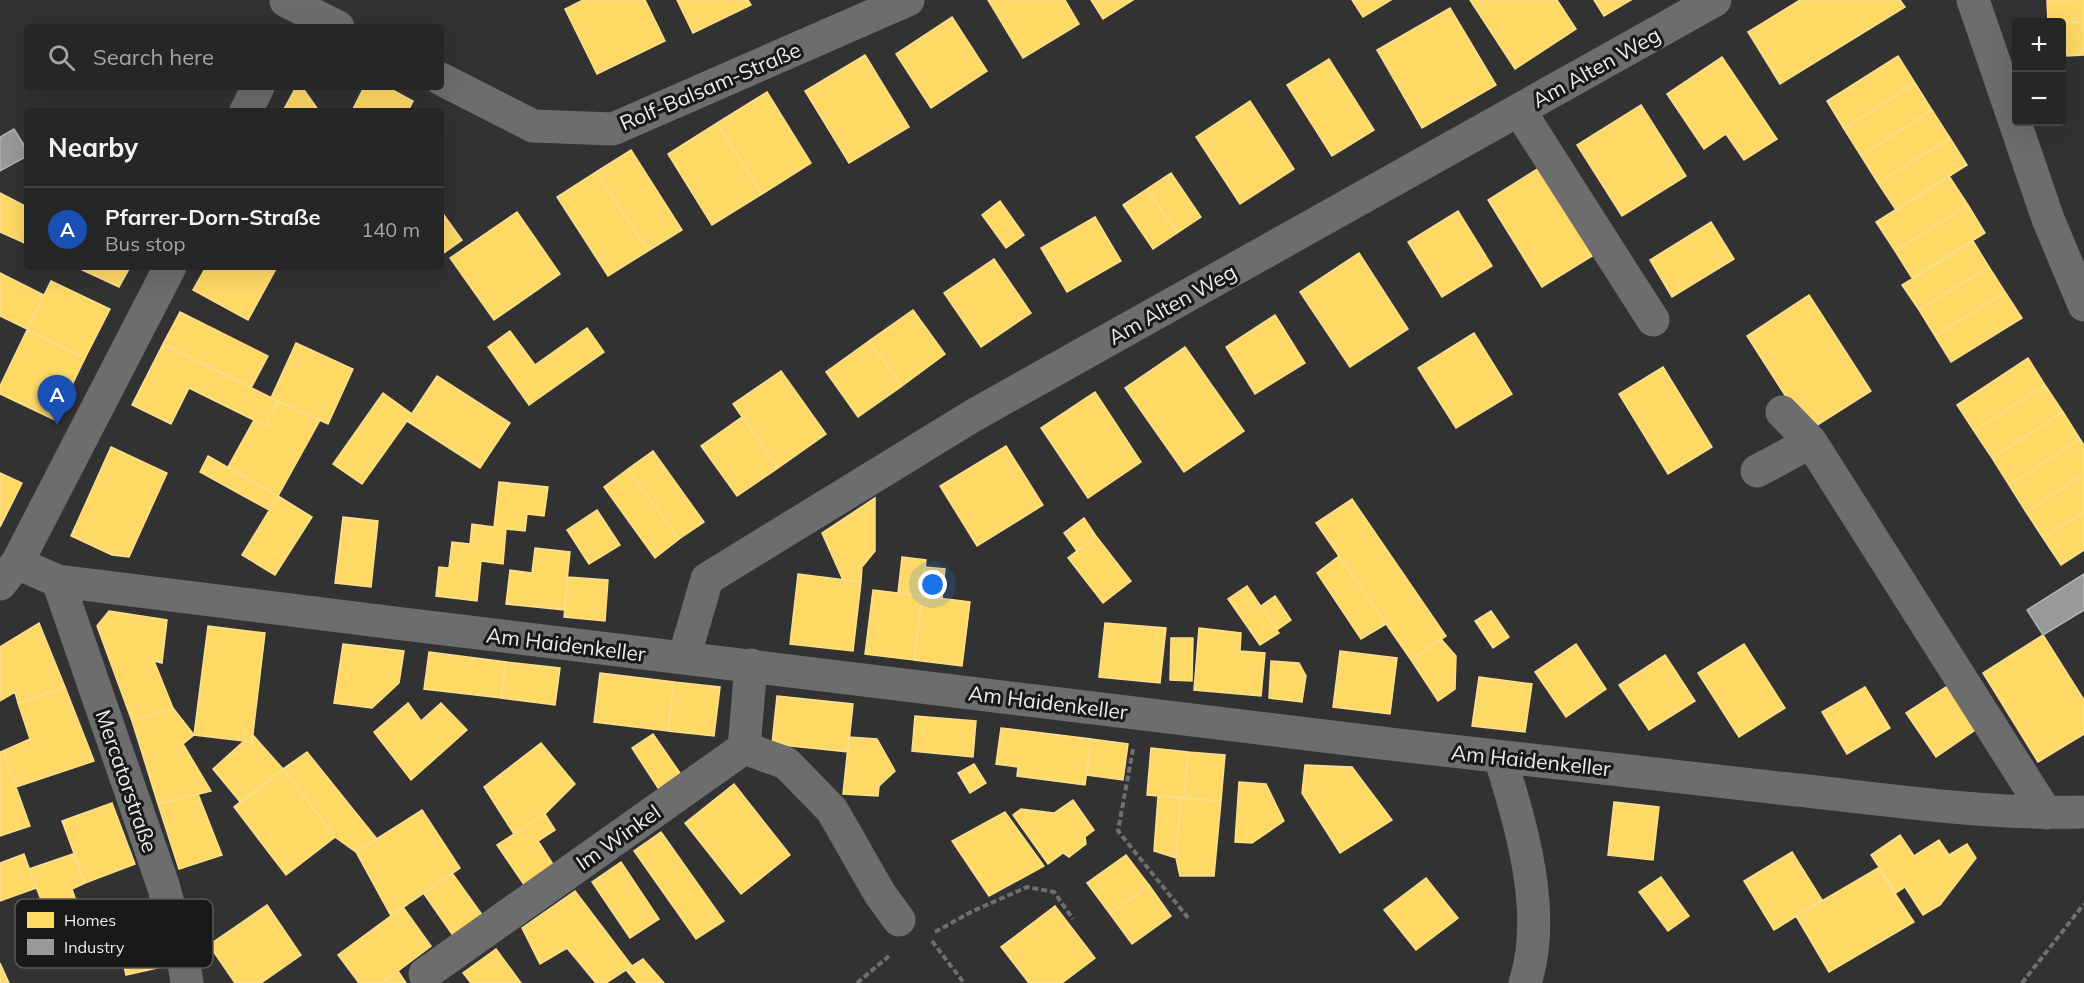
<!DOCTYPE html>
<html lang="en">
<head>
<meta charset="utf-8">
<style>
  :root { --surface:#262626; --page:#323232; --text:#f1f3f6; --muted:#a4a5a7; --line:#424343; --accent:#acabac }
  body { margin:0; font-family:Mulish,sans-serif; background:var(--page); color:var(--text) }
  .controls { position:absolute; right:18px; top:18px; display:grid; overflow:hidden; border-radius:6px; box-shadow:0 6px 24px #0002 }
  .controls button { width:54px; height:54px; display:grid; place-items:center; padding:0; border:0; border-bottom:2px solid var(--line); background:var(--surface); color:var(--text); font:30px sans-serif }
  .you { position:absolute; left:933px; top:585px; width:21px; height:21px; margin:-15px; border:4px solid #fff; border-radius:50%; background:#1a73e8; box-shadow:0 0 0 9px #1a73e833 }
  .badge { display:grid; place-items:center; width:39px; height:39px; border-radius:50%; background:var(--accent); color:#fff; font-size:20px; font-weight:700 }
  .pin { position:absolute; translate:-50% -50px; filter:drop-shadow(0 2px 3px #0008) }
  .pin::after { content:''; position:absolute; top:32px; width:21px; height:18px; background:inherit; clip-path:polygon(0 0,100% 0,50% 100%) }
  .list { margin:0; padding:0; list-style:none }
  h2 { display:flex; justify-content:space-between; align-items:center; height:78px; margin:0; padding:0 24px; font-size:26px }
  h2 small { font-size:20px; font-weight:400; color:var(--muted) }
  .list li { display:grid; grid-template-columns:39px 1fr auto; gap:18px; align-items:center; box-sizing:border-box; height:84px; padding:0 24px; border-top:2px solid var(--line) }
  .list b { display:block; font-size:22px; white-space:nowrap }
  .list p { margin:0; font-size:20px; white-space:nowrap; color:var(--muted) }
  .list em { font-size:20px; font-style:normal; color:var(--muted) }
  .icon { flex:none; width:33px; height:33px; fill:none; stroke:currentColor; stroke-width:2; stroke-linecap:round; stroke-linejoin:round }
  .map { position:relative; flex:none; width:2084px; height:983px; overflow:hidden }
  .search { position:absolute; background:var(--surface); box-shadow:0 6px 24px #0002; left:24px; top:24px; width:420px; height:66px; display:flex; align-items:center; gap:15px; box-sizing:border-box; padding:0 21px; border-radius:6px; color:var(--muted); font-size:22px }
  .panel { position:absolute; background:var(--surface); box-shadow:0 6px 24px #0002; left:24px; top:108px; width:420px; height:162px; border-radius:6px }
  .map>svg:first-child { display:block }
</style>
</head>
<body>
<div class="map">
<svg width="2084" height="983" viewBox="0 0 2084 983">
  <rect width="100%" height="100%" fill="#323232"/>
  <path fill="#ffd966" stroke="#fadf8f" stroke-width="1.5" d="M 583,0 L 645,0 L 665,41 L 597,74 L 565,9 Z
    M 677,0 L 748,0 L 751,5 L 693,33 Z
    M 988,0 L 1065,0 L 1079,24 L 1023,58 Z
    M 1091,0 L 1133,0 L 1103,19 Z
    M 1352,0 L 1391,0 L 1363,17 Z
    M 1470,0 L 1557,0 L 1576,29 L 1515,69 Z
    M 1594,0 L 1631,0 L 1604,16 Z
    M 1800,0 L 1900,0 L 1905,7 L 1780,84 L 1748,32 Z
    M 2047,0 L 2084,0 L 2084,22 L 2048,22 Z
    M 1450,8 L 1496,85 L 1422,128 L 1377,50 Z
    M 952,17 L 987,71 L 931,108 L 896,54 Z
    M 2084,22 L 2084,55 L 2067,56 L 2065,23 Z
    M 865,55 L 909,127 L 849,163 L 805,91 Z
    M 1898,56 L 1915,83 L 1844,129 L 1827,101 Z
    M 1722,57 L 1777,139 L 1744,160 L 1726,134 L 1704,149 L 1667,94 Z
    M 1329,59 L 1374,130 L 1332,156 L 1287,85 Z
    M 1915,83 L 1932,110 L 1861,156 L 1844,129 Z
    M 296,87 L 302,87 L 319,111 L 283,111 Z
    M 364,87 L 387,87 L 413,101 L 408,111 L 352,111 Z
    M 767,92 L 811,163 L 762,194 L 717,123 Z
    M 1250,101 L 1294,169 L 1240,204 L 1196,137 Z
    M 1641,105 L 1686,176 L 1622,216 L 1577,145 Z
    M 1932,110 L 1950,138 L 1878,183 L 1861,156 Z
    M 717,123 L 762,194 L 712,225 L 668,154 Z
    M 1950,138 L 1967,165 L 1896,210 L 1878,183 Z
    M 631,150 L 682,230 L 648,251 L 596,172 Z
    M 1542,166 L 1597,253 L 1542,287 L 1488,200 Z
    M 596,172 L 648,251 L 608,276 L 557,197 Z
    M 1171,173 L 1201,217 L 1177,233 L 1147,189 Z
    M 1949,176 L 1968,205 L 1895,251 L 1876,222 Z
    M 1147,189 L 1177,233 L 1153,249 L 1123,205 Z
    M 0,193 L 27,207 L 27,244 L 0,232 Z
    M 1000,201 L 1024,235 L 1006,248 L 982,215 Z
    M 1968,205 L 1985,233 L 1912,278 L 1895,251 Z
    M 441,211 L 462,240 L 441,255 Z
    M 1458,211 L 1492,266 L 1442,297 L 1408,242 Z
    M 517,212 L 560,274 L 494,320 L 450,258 Z
    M 1095,217 L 1121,261 L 1067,292 L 1041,248 Z
    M 1711,222 L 1734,259 L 1672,297 L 1650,260 Z
    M 1973,241 L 1989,267 L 1919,310 L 1902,285 Z
    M 1359,253 L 1408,329 L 1350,367 L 1300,292 Z
    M 994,259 L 1031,313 L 981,347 L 944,293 Z
    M 76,267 L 130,267 L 119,287 Z
    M 206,267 L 277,267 L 248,320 L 193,290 Z
    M 1989,267 L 2005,292 L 1935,336 L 1919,310 Z
    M 0,273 L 44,295 L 27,329 L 0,316 Z
    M 51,281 L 110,309 L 85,358 L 27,330 Z
    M 2005,292 L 2022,318 L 1951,362 L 1935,336 Z
    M 1809,295 L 1871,391 L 1808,431 L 1747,336 Z
    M 913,310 L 945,354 L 902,386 L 869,341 Z
    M 180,312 L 268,356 L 251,388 L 163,344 Z
    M 1275,315 L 1305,363 L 1255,394 L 1226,347 Z
    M 587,328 L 604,352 L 529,405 L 488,347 L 510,331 L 535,365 Z
    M 27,330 L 85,358 L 55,420 L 0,394 L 0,386 Z
    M 1474,333 L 1512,394 L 1456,428 L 1418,368 Z
    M 869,341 L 902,386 L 858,417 L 826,372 Z
    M 296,343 L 353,369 L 328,424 L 271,398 Z
    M 163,344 L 278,401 L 266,426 L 189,388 L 171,424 L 132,405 Z
    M 1185,347 L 1244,431 L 1184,472 L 1125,388 Z
    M 2028,358 L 2045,385 L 1974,431 L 1957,405 Z
    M 1663,367 L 1712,447 L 1668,474 L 1619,394 Z
    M 781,371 L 826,434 L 778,468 L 733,404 Z
    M 437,376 L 510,423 L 480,468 L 407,421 Z
    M 2045,385 L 2063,412 L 1992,458 L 1974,431 Z
    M 1095,392 L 1141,462 L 1088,498 L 1041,428 Z
    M 383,393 L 412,414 L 362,484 L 333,464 Z
    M 278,401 L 320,420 L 278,496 L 228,467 L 254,420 L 266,426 Z
    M 2063,412 L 2080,439 L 2009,485 L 1992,458 Z
    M 742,417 L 778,468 L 737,496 L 701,446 Z
    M 2080,439 L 2084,445 L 2084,474 L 2026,512 L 2009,485 Z
    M 1006,446 L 1043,505 L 977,546 L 940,486 Z
    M 111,447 L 167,473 L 129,557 L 112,555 L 71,536 Z
    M 653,451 L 704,522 L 679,539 L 628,469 Z
    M 208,456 L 278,496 L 269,510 L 200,472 Z
    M 628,469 L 679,539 L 655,558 L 604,487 Z
    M 0,473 L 22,483 L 0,527 Z
    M 2084,474 L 2084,512 L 2043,538 L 2026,512 Z
    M 499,482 L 548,487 L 544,516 L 527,514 L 525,531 L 506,529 L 503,564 L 481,561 L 477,601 L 436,596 L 439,567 L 449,568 L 452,542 L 470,544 L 472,524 L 494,527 Z
    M 278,496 L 312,517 L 275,575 L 242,555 Z
    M 875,498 L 875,551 L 862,567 L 861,582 L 843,580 L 822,533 Z
    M 1352,499 L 1446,636 L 1411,660 L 1316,523 Z
    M 597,510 L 620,545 L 589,564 L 567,530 Z
    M 2084,512 L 2084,550 L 2061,565 L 2043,538 Z
    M 343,517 L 378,521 L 371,587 L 335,583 Z
    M 1084,518 L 1096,536 L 1077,551 L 1064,533 Z
    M 1096,536 L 1131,581 L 1103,603 L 1068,558 Z
    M 535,548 L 570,552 L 564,610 L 506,604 L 510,570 L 532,573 Z
    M 1339,556 L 1386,624 L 1361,639 L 1317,573 Z
    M 902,557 L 926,560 L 922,596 L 898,593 Z
    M 925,567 L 945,569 L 942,599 L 922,596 Z
    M 798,574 L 861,582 L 853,651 L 790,644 Z
    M 568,577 L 608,580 L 605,621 L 564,617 Z
    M 1247,586 L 1279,633 L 1260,645 L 1228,599 Z
    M 873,590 L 922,596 L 914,660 L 865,654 Z
    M 922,596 L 970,602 L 962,666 L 914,660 Z
    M 1275,596 L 1291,620 L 1277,630 L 1261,606 Z
    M 109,611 L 167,620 L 162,663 L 154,661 L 173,708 L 132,721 L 97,626 Z
    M 1491,611 L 1509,637 L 1493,648 L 1475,621 Z
    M 39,623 L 65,687 L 18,703 L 15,692 L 0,701 L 0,647 Z
    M 1105,623 L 1166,628 L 1160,683 L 1099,677 Z
    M 208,626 L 265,633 L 252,742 L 194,735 Z
    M 1199,628 L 1241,633 L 1240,651 L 1265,653 L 1261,696 L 1194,690 Z
    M 2043,635 L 2084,700 L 2084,734 L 2038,762 L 1983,673 Z
    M 1171,638 L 1193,638 L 1192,681 L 1170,680 Z
    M 1441,639 L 1456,656 L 1455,689 L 1438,701 L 1411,660 Z
    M 343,644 L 404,651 L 399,683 L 372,708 L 334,703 Z
    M 1576,644 L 1606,689 L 1566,717 L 1535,672 Z
    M 1744,644 L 1785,708 L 1739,737 L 1698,673 Z
    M 1340,651 L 1397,658 L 1390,714 L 1333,707 Z
    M 429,652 L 506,662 L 501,698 L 424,689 Z
    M 1665,655 L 1695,701 L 1649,730 L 1619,685 Z
    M 1271,661 L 1299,663 L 1306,676 L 1302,702 L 1269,698 Z
    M 506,662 L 560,668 L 555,705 L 501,698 Z
    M 600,673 L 674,682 L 668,731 L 594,722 Z
    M 1479,677 L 1532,684 L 1525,732 L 1472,726 Z
    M 674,682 L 720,687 L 714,736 L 668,731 Z
    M 1949,685 L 1978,728 L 1936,757 L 1906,713 Z
    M 65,687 L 94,761 L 16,787 L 3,751 L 30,739 L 18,703 Z
    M 1865,687 L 1890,728 L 1847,754 L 1822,712 Z
    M 777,696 L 853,704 L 848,752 L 772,744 Z
    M 408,703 L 421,721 L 441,703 L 467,730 L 411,780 L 374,732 Z
    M 173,708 L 194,735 L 183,744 L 211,791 L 158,804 L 132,721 Z
    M 915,716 L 976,721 L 973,757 L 912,751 Z
    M 1001,728 L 1091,739 L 1085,785 L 1017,776 L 1018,767 L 996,764 Z
    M 252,734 L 283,769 L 241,803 L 213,769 L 244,741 L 252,742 Z
    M 653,734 L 682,776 L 660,791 L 632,748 Z
    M 849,737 L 877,739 L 895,771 L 879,786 L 878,796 L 843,794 Z
    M 1091,739 L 1128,744 L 1123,780 L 1087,775 Z
    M 541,743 L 575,784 L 545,814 L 514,834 L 484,787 Z
    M 1151,748 L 1188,752 L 1184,798 L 1147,795 Z
    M 3,751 L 30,826 L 0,836 L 0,752 Z
    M 307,752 L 377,839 L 356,852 L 335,837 L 283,769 Z
    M 1188,752 L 1225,755 L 1221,801 L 1184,798 Z
    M 974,764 L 986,783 L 970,793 L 958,773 Z
    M 1305,765 L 1352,767 L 1392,820 L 1340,853 L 1302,793 Z
    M 283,769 L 335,837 L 286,875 L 234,807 Z
    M 1239,782 L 1266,784 L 1284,821 L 1252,843 L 1235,842 Z
    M 734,784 L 790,855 L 741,894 L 685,823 Z
    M 198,794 L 222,855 L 179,869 L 158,804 Z
    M 1158,796 L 1181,798 L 1176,858 L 1154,851 Z
    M 1181,798 L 1221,801 L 1214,876 L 1180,876 L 1176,858 Z
    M 1073,800 L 1094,830 L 1085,837 L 1086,844 L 1069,857 L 1063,853 L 1048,864 L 1013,815 L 1021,809 L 1054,813 Z
    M 1614,802 L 1659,807 L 1653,860 L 1608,855 Z
    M 112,803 L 135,864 L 85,883 L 62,821 Z
    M 422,810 L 460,868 L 391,916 L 356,852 Z
    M 1005,812 L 1044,866 L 989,896 L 952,841 Z
    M 545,814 L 555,830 L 538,841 L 556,869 L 527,889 L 497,845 Z
    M 661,832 L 724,921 L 696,939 L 634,851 Z
    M 1900,835 L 1914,856 L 1939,840 L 1949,855 L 1967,844 L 1976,858 L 1940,905 L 1923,915 L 1905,887 L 1896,893 L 1871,855 Z
    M 1792,852 L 1822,900 L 1774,930 L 1744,881 Z
    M 24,854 L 36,888 L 0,901 L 0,863 Z
    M 73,854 L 85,883 L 72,889 L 85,928 L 56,938 L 29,869 Z
    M 1126,855 L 1149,885 L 1110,914 L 1087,883 Z
    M 621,862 L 659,919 L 630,938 L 592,882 Z
    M 1878,868 L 1914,922 L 1829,972 L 1796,916 Z
    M 452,873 L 483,916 L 454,937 L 424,894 Z
    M 1661,877 L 1689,916 L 1668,931 L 1639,892 Z
    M 1426,878 L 1458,918 L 1416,950 L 1384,910 Z
    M 1149,885 L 1171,916 L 1132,944 L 1110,914 Z
    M 575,891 L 632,966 L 606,983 L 596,983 L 567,948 L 540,964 L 522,928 Z
    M 267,905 L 301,955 L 261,983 L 235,983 L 209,945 Z
    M 1055,906 L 1095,958 L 1062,983 L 1029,983 L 1001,947 Z
    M 403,907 L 431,946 L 382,983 L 359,983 L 338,955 Z
    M 154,931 L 162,967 L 126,975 L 118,940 Z
    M 496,949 L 521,983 L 471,983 L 463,973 Z
    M 643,959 L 664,983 L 637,983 L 626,970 Z
    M 0,963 L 9,983 L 0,983 Z
    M 398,971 L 406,983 L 382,983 Z"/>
  <path fill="#999" stroke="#b2b2b2" stroke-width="1.5" d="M 14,129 L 27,150 L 27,156 L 0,171 L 0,137 Z
    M 2084,574 L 2084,610 L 2043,635 L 2027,610 Z"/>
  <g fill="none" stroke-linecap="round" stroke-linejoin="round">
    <path stroke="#6f6f6f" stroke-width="4" stroke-dasharray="6 3" stroke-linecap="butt" d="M 1133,749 L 1118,831 L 1189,919
      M 935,932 L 971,912 L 1027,887 L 1054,892 L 1073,919
      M 932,941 L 964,983
      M 857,983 L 889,956
      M 2022,983 L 2084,904"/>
    <path stroke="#6d6d6d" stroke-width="33" d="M 1973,0 L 2048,219 L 2084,305
      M 286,1 L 338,27
      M 441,79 L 533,126 L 613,129 L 908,0
      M 1519,110 L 1653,320
      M 246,111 L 258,87
      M 1782,412 L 1811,442 L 2046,813
      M 1757,471 L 1811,442
      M 17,563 L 58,581 C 485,635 912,685 1340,738 C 1489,756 1638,773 1788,789 C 1886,799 1985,815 2084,812
      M 58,581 L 163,885 L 183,957 L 187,983
      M 0,584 L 17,563 L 170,267
      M 684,658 L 707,579 L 974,415 L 1715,0
      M 744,748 L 786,763 L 832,810 L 880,894 L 899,920
      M 1500,757 C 1521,825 1548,913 1525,983
      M 425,974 L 744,748 L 751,665"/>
  </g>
  <g text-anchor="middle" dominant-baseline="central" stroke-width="6" stroke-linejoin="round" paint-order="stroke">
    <g font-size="21" fill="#eeecee" stroke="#1a191a">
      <text transform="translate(1596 67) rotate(-29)">Am Alten Weg</text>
      <text transform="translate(710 86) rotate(-23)">Rolf-Balsam-Straße</text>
      <text transform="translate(1172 304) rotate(-29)">Am Alten Weg</text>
      <text transform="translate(566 644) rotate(7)">Am Haidenkeller</text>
      <text transform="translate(1048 702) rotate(7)">Am Haidenkeller</text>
      <text transform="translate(1531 760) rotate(6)">Am Haidenkeller</text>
      <text transform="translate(127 781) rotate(71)">Mercatorstraße</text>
      <text transform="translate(618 837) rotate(-35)">Im Winkel</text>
    </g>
  </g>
  <rect x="15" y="899" width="198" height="69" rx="9" fill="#1a191a" stroke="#5a585a" stroke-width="1.5"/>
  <rect x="27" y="912" width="27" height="16" fill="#ffd966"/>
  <rect x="27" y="939" width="27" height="16" fill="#999"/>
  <g font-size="16" fill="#eeecee">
    <text x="64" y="926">Homes</text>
    <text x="64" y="953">Industry</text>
  </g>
</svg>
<div class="controls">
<button>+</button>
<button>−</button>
</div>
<div class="you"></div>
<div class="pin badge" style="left:57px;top:425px;background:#1a4fb4">A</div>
<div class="search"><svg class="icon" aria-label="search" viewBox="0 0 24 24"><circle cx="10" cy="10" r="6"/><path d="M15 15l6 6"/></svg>Search here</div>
<section class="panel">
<h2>Nearby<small></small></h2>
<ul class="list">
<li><span class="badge" style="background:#1a4fb4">A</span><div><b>Pfarrer-Dorn-Straße</b><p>Bus stop</p></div><em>140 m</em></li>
</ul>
</section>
</div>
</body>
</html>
